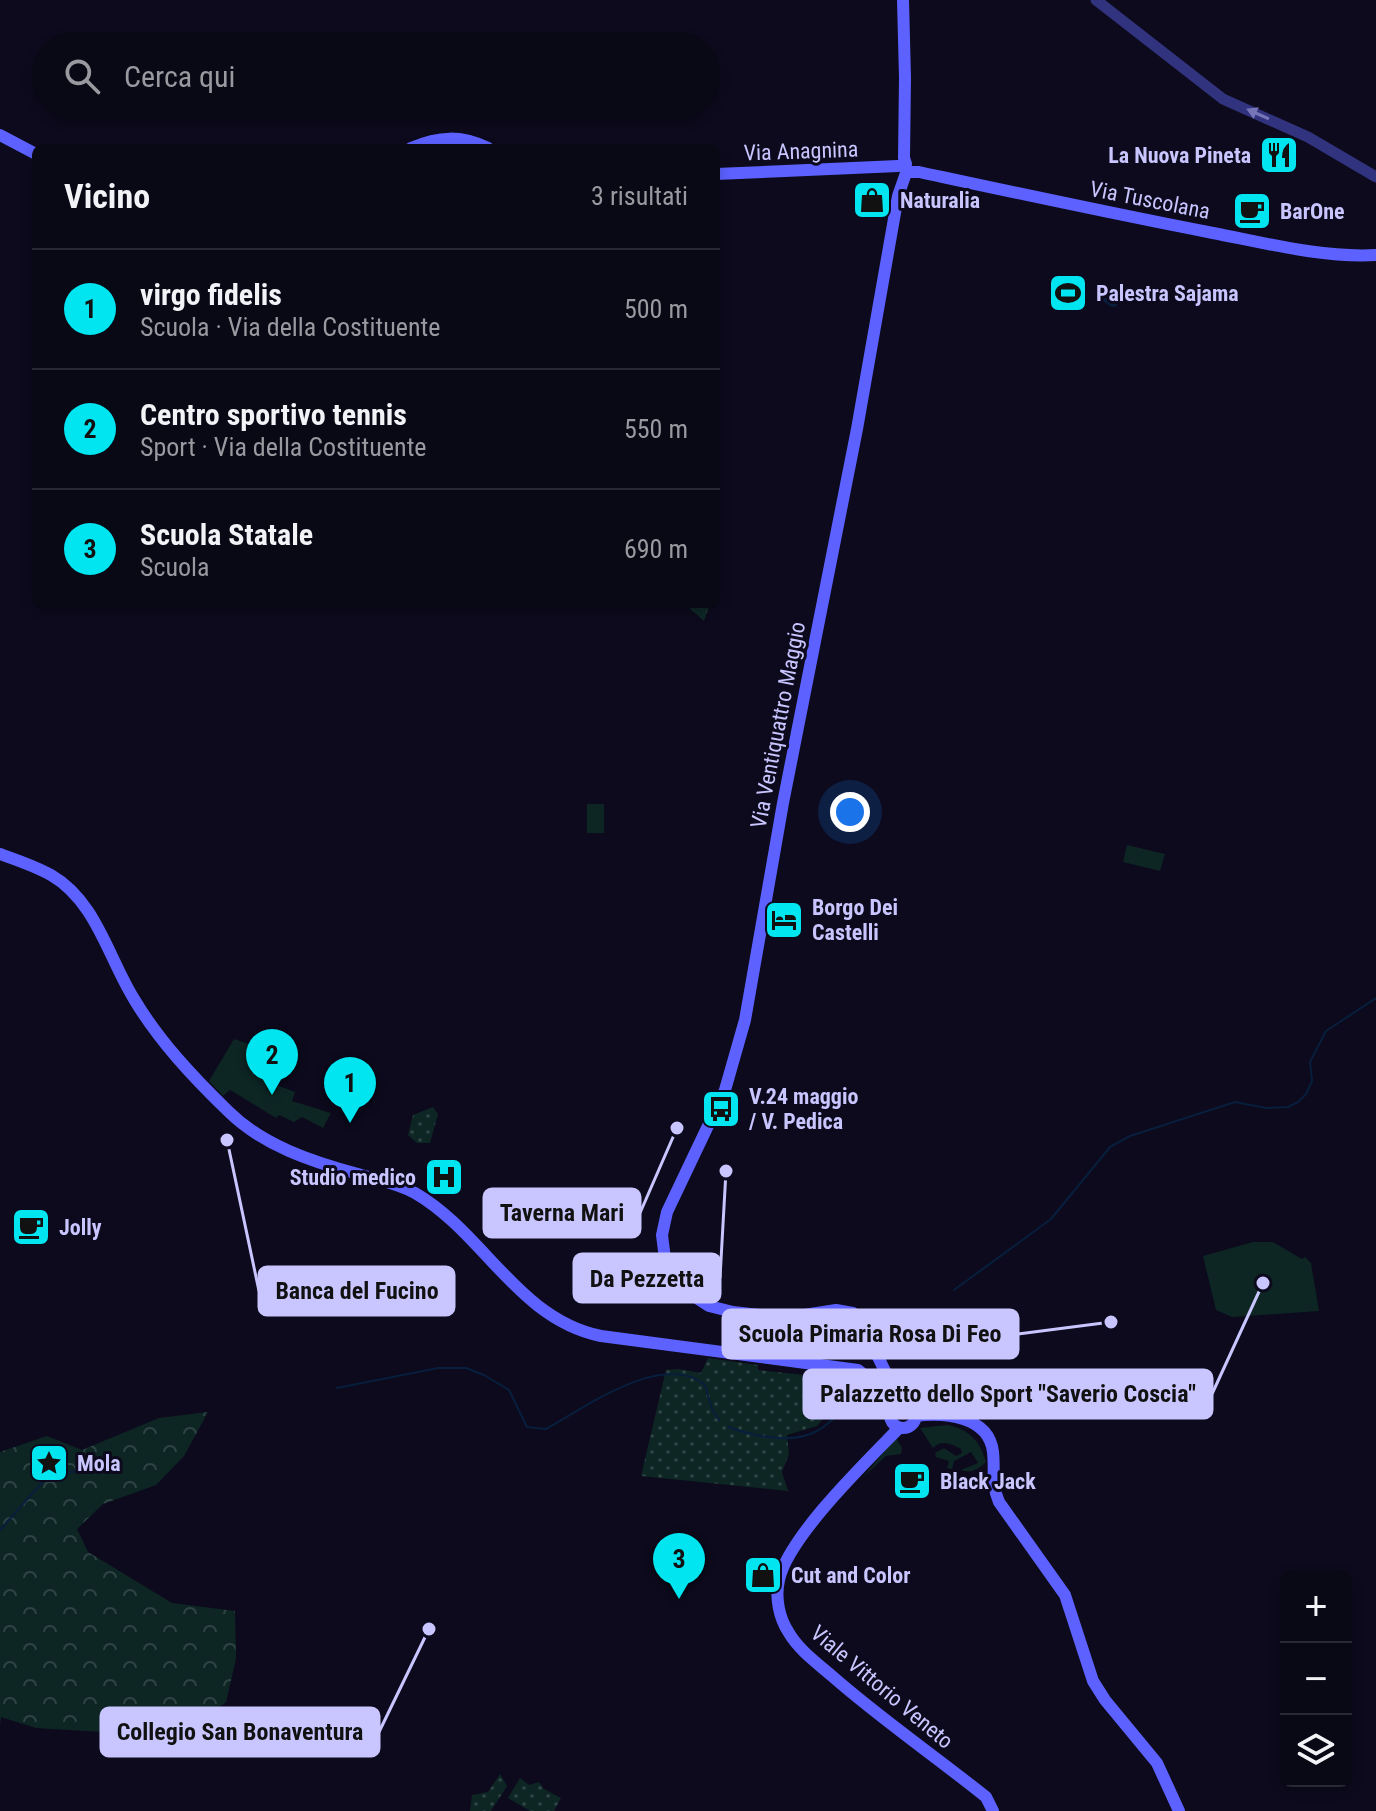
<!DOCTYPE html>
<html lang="it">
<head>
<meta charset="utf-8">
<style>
  :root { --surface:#090815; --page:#171622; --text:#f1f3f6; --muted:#999aa0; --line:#292934; --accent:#00e5f0 }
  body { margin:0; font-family:"Roboto Condensed",sans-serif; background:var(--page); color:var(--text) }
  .controls { position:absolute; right:24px; bottom:24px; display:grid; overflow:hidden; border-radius:12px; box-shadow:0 4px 12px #0003 }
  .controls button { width:72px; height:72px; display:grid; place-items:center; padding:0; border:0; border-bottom:2px solid var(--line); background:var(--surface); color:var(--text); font:40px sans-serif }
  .you { position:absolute; left:850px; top:812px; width:28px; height:28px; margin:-20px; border:6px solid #fff; border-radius:50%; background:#1a73e8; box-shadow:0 0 0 12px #1a73e833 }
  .badge { display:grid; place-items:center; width:52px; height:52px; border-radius:50%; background:var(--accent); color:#111; font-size:26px; font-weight:700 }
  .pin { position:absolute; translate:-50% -66px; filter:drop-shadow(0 2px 4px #0008) }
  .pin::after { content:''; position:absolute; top:42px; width:28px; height:24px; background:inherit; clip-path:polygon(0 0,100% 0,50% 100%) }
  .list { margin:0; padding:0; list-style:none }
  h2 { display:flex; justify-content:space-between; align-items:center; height:104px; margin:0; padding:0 32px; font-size:34px }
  h2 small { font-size:26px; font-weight:400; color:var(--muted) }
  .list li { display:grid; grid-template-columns:52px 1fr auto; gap:24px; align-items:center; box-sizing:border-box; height:120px; padding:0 32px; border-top:2px solid var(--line) }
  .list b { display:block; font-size:30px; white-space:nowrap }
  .list p { margin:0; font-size:26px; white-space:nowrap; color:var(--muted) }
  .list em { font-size:26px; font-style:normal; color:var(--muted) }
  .icon { flex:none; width:44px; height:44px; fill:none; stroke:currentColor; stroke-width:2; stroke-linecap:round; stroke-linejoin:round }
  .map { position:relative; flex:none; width:1376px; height:1811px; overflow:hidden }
  .search { position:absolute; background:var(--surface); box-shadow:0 4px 12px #0003; left:32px; top:32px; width:688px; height:88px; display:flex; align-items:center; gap:20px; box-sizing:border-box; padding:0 28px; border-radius:44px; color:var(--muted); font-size:30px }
  .panel { position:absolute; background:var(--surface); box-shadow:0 4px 12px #0003; left:32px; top:144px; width:688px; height:464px; border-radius:12px }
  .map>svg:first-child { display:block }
</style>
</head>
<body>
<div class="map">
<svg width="1376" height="1811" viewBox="0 0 1376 1811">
  <defs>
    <pattern id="forest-crowns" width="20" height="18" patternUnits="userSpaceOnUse" patternTransform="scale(2)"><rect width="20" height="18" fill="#0d2624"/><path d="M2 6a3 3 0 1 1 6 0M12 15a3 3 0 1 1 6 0" fill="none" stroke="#2f4445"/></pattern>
    <pattern id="park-dots" width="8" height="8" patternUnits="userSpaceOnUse" patternTransform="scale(2)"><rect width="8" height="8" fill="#0d2624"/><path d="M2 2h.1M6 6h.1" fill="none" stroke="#2f4445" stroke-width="1.8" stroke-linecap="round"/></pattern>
    <pattern id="water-waves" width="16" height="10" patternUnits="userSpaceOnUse" patternTransform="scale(2)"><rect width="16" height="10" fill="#081e3d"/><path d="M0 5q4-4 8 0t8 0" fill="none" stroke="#2a3d5a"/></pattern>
  </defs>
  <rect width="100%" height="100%" fill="#0c0a1c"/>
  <path fill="#0d2624" d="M 587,804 L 604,804 L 604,833 L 587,833 Z
    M 1127,845 L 1165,854 L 1160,871 L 1123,862 Z
    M 234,1039 L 285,1056 L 274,1084 L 295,1092 L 292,1101 L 331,1113 L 323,1128 L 302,1117 L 294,1122 L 279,1115 L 276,1118 L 230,1090 L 223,1096 L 209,1081 Z
    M 1253,1242 L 1273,1242 L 1302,1259 L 1305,1257 L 1311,1263 L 1319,1311 L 1232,1317 L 1216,1310 L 1203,1256 Z
    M 947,1425 C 969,1429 980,1441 986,1462 C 979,1469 971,1474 961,1470 L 978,1463 L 971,1452 L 954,1461 L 952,1469 L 947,1468 L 949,1461 L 936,1457 L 935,1453 L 944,1448 L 956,1456 L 962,1453 L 961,1449 C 951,1444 941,1439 933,1448 L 920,1428 Z
    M 896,1438 L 902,1448 L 901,1454 L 886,1456 L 862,1478 Z"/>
  <path fill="url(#forest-crowns)" d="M 208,1412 L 184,1456 L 156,1485 L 103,1504 L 77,1529 L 88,1552 L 172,1603 L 235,1611 L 236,1659 L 226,1702 L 161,1749 L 103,1732 L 36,1728 L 1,1717 L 0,1725 L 0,1452 L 47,1436 L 82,1450 L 159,1418 Z"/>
  <path fill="url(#park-dots)" d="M 685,604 L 710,604 L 704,621 Z
    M 433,1107 L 438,1114 L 430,1143 L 417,1143 L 408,1135 L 413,1115 Z
    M 708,1358 L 758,1365 L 758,1370 L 814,1376 L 815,1372 L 824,1373 L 827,1376 L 824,1386 L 844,1393 L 817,1426 L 787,1435 L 789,1454 L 782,1472 L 788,1491 L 641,1476 L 666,1370 L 678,1369 L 701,1373 Z
    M 500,1774 L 507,1786 L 491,1811 L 470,1811 L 472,1795 L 488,1792 Z
    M 520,1778 L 529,1785 L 539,1782 L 544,1789 L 561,1798 L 554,1811 L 530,1811 L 508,1798 Z"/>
  <path fill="url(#water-waves)" d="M 1102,291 L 1116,293 L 1119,296 L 1117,306 L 1112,307 L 1101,300 L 1095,301 L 1094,293 Z"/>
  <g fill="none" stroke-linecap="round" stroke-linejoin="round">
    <path stroke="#081e3d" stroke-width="2" d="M 954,1290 L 1051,1219 L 1110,1147 L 1130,1136 L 1235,1102 L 1266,1108 L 1288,1107 L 1298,1102 L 1306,1094 L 1312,1081 L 1310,1062 L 1326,1031 L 1376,998
      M 337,1388 L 438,1368 L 466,1368 L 484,1375 L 509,1390 L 527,1427 L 546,1429 C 584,1408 663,1350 705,1385 L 712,1409 L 719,1420
      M 728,1427 C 754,1436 791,1445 817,1431 C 830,1424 841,1411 852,1401
      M 0,1530 L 47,1477 L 78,1471"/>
    <path stroke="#32337e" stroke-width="11" d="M 1096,0 L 1223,99 L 1308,137 L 1376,177"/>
    <path stroke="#5c61ff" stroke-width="12" d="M 903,0 L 905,78 L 904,158 L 906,164
      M 0,135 L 36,154
      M 411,148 C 439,136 461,135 488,148
      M 907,172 L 919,172 C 1017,193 1114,214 1213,233 C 1265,243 1322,258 1376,255
      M 716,174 L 898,166
      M 0,854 C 17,860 35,866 51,875 C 96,901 108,957 134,999 C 159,1041 193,1077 228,1111 C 262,1145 312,1162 358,1174 C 378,1180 397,1183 415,1193 C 484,1233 518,1319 601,1336 L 858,1370 L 875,1384 L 893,1406
      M 900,1402 L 862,1324 L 853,1313 L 836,1310 L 785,1318 L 733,1312 L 709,1306 L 689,1293 L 673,1276 L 665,1259 L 662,1235 L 667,1212 L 725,1090 L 745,1020 L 783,803 L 857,429 L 898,196 L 906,173
      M890 1415a13 13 0 1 1 26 0a13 13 0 1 1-26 0Z
      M 915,1416 C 944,1412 989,1416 993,1452 C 995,1470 991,1484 999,1502 L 1065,1595 L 1093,1681 L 1105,1700 L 1157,1763 L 1179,1811
      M 899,1428 C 867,1461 788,1537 779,1580 C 775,1598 779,1618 789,1633 C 799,1650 817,1663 832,1676 C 881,1719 935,1756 986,1797 L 993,1811"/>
  </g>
  <defs><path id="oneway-solid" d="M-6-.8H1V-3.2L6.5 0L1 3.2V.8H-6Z" transform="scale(2)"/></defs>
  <use fill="#7675b8" href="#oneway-solid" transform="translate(1258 114) rotate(-156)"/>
  <defs>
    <symbol id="restaurant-square" viewBox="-11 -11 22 22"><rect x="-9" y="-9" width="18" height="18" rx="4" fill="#00e5f0" stroke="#0c0a1c"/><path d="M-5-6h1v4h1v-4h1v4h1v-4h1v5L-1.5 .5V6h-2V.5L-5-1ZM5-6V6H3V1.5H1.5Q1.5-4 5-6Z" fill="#111"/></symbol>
    <symbol id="shop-square" viewBox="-11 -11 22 22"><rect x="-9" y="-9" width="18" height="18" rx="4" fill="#00e5f0" stroke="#0c0a1c"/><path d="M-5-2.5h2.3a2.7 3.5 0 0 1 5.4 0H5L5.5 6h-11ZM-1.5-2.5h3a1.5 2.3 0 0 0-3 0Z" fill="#111"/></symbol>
    <symbol id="cafe-square" viewBox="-11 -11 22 22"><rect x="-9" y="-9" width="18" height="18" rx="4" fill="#00e5f0" stroke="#0c0a1c"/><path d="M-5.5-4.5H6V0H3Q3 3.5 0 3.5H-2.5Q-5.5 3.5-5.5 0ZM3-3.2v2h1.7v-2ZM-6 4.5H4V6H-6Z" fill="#111"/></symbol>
    <symbol id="stadium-square" viewBox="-11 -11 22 22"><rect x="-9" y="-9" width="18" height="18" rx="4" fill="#00e5f0" stroke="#0c0a1c"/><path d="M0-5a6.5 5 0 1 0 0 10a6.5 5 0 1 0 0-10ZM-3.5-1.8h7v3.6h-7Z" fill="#111"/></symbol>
    <symbol id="hotel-square" viewBox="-11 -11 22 22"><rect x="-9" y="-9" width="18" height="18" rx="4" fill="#00e5f0" stroke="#0c0a1c"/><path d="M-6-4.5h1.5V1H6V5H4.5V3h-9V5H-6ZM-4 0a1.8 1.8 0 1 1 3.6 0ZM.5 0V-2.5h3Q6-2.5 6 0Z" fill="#111"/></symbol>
    <symbol id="bus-square" viewBox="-11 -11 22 22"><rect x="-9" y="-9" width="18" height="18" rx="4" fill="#00e5f0" stroke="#0c0a1c"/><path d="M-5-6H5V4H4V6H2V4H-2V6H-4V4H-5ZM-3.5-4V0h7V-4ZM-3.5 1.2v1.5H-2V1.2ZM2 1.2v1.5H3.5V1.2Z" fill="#111"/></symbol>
    <symbol id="hospital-square" viewBox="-11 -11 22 22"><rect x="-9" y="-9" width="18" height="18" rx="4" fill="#00e5f0" stroke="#0c0a1c"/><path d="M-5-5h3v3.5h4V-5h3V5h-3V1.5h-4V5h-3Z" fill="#111"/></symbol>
    <symbol id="sight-square" viewBox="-11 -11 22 22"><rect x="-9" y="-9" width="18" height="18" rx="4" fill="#00e5f0" stroke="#0c0a1c"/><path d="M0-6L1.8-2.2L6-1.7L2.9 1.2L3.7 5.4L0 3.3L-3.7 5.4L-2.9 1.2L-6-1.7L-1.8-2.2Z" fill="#111"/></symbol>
  </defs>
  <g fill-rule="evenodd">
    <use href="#restaurant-square" x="1257" y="133" width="44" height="44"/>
    <use href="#shop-square" x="850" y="178" width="44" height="44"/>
    <use href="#cafe-square" x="1230" y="189" width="44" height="44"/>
    <use href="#stadium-square" x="1046" y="271" width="44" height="44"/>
    <use href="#hotel-square" x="762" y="898" width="44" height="44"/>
    <use href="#bus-square" x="699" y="1087" width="44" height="44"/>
    <use href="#hospital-square" x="422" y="1155" width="44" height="44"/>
    <use href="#cafe-square" x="9" y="1205" width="44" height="44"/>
    <use href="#sight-square" x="27" y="1441" width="44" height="44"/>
    <use href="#cafe-square" x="890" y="1459" width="44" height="44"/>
    <use href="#shop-square" x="741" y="1553" width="44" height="44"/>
  </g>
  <g text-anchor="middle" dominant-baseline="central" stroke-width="6" stroke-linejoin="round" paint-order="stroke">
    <g font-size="22" fill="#c8c5ff" stroke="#0c0a1c">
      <text transform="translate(801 151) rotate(-2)">Via Anagnina</text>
      <text transform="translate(1150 200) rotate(11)">Via Tuscolana</text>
      <text transform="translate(778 725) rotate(-79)">Via Ventiquattro Maggio</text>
      <text transform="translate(882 1687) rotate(40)">Viale Vittorio Veneto</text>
    </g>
    <g font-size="22" font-weight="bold" fill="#c8c5ff" stroke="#0c0a1c" text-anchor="start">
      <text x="1251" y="155" text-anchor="end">La Nuova Pineta</text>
      <text x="900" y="200">Naturalia</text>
      <text x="1280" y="211">BarOne</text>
      <text x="1096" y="293">Palestra Sajama</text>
      <text x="812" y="907">Borgo Dei<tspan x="812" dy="25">Castelli</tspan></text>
      <text x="749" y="1096">V.24 maggio<tspan x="749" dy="25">/ V. Pedica</tspan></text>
      <text x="416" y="1177" text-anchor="end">Studio medico</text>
      <text x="59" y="1227">Jolly</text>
      <text x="77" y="1463">Mola</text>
      <text x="940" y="1481">Black Jack</text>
      <text x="791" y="1575">Cut and Color</text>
    </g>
  </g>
  <path fill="none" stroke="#c8c5ff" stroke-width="3" d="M677 1128L640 1213M726 1171L720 1278M227 1140L259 1291M1111 1322L1018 1334M1263 1283L1212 1394M429 1629L379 1732"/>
  <g fill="#c8c5ff" stroke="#0c0a1c" stroke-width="3">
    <circle cx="677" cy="1128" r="8"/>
    <circle cx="726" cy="1171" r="8"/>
    <circle cx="227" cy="1140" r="8"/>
    <circle cx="1111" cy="1322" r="8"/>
    <circle cx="1263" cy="1283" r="8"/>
    <circle cx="429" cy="1629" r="8"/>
  </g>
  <g fill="#c8c5ff" stroke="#c8c5ff" stroke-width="3">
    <rect x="484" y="1189" width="156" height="48" rx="8"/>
    <rect x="574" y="1254" width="146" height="48" rx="8"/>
    <rect x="259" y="1267" width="195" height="48" rx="8"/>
    <rect x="723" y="1310" width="295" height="48" rx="8"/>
    <rect x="804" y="1370" width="408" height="48" rx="8"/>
    <rect x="101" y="1708" width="278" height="48" rx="8"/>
  </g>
  <g font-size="24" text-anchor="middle" font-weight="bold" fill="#111">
    <text x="562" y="1221">Taverna Mari</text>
    <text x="647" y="1287">Da Pezzetta</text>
    <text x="357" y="1299">Banca del Fucino</text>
    <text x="870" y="1342">Scuola Pimaria Rosa Di Feo</text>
    <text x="1008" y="1402">Palazzetto dello Sport "Saverio Coscia"</text>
    <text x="240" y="1740">Collegio San Bonaventura</text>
  </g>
</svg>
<div class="controls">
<button>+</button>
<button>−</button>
<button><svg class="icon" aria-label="layers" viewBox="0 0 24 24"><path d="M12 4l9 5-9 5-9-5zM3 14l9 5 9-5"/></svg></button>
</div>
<div class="you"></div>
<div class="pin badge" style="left:350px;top:1123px">1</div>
<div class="pin badge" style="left:272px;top:1095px">2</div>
<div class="pin badge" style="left:679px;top:1599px">3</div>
<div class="search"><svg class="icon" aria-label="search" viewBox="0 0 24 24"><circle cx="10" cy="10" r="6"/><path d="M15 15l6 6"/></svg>Cerca qui</div>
<section class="panel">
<h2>Vicino<small>3 risultati</small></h2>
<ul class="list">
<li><span class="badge">1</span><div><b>virgo fidelis</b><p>Scuola · Via della Costituente</p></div><em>500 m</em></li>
<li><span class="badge">2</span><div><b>Centro sportivo tennis</b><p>Sport · Via della Costituente</p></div><em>550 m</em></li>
<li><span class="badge">3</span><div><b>Scuola Statale</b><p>Scuola</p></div><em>690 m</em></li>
</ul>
</section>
</div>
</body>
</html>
